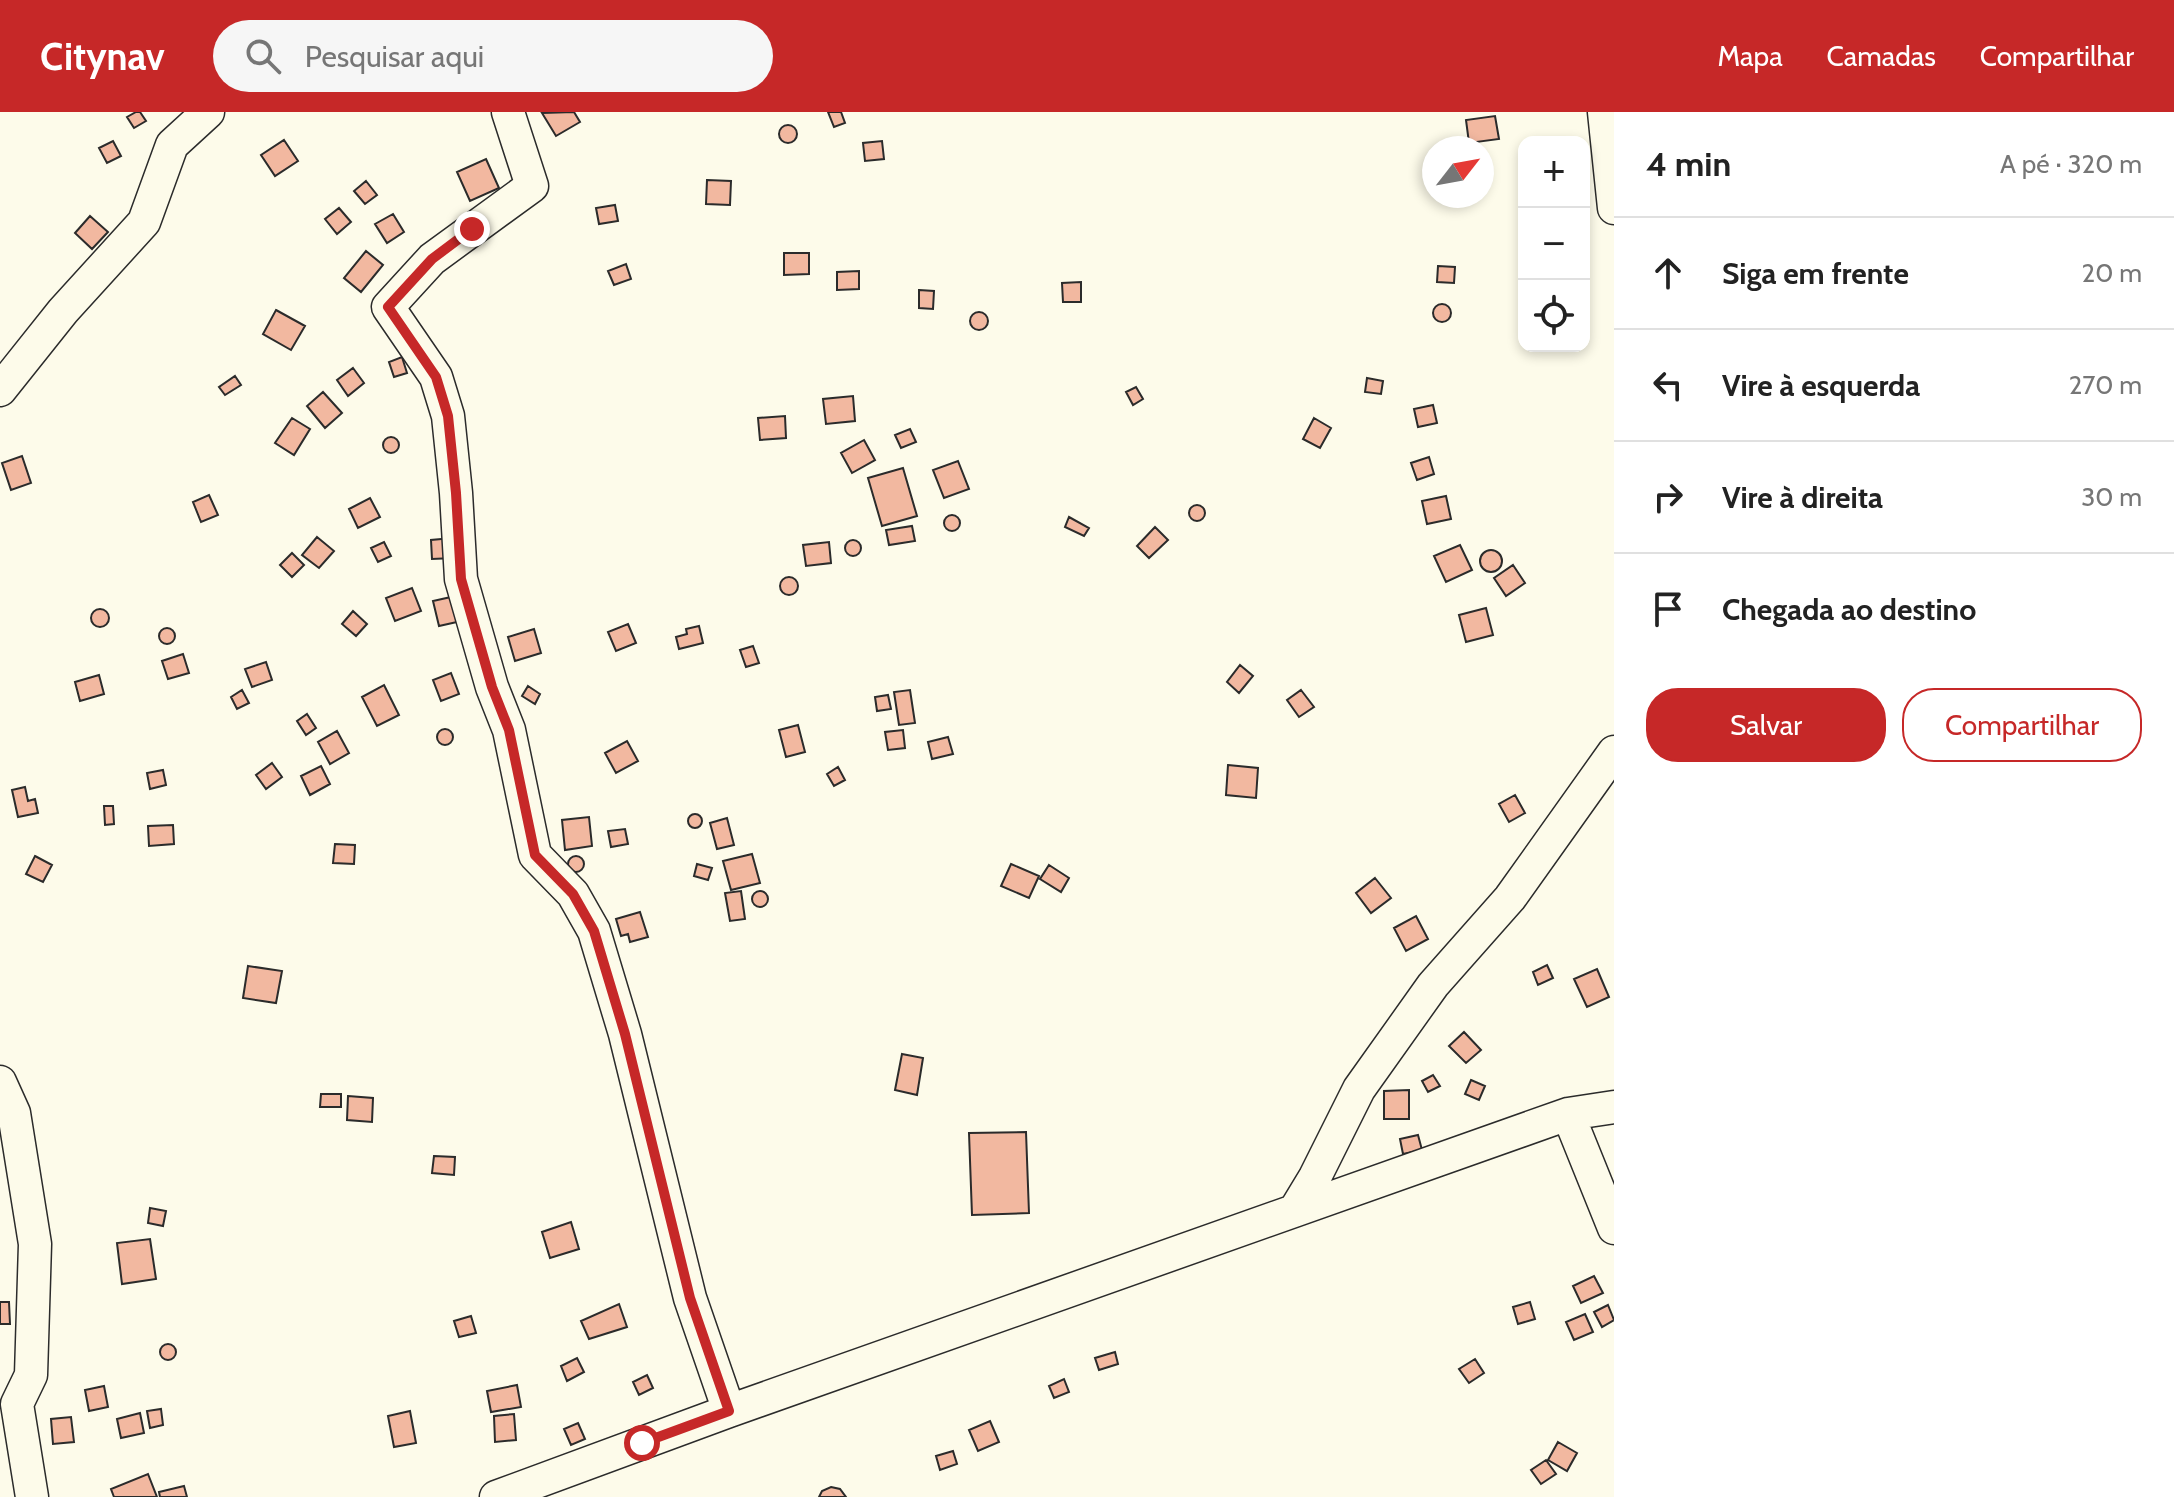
<!DOCTYPE html>
<html lang="pt">
<head>
<meta charset="utf-8">
<style>
  :root { --surface:#fff; --page:#f6f6f6; --text:#222; --muted:#767676; --line:#e0e0e0; --accent:#c62828 }
  body { margin:0; font-family:Cabin,sans-serif; background:var(--page); color:var(--text) }
  .controls { position:absolute; right:24px; top:24px; display:grid; overflow:hidden; border-radius:16px; box-shadow:0 4px 12px #0003 }
  .controls button { width:72px; height:72px; display:grid; place-items:center; padding:0; border:0; border-bottom:2px solid var(--line); background:var(--surface); color:var(--text); font:40px sans-serif }
  .compass { position:absolute; left:1422px; top:24px; width:72px; height:72px; border-radius:50%; background:var(--surface); box-shadow:0 4px 12px #0003; rotate:59deg }
  .stop { position:absolute; width:24px; height:24px; margin:-18px; border:6px solid #c62828; border-radius:50%; background:#fff }
  .stop.end { background:#c62828; border-color:#fff; box-shadow:0 2px 8px #0008 }
  .list { margin:0; padding:0; list-style:none }
  h2 { display:flex; justify-content:space-between; align-items:center; height:104px; margin:0; padding:0 32px; font-size:34px }
  h2 small { font-size:26px; font-weight:400; color:var(--muted) }
  .list li { display:grid; grid-template-columns:52px 1fr auto; gap:24px; align-items:center; box-sizing:border-box; height:112px; padding:0 32px; border-top:2px solid var(--line) }
  .list b { display:block; font-size:30px; white-space:nowrap }
  .list em { font-size:26px; font-style:normal; color:var(--muted) }
  .actions { display:flex; gap:16px; padding:24px 32px }
  .actions a { flex:1; padding:18px 0; border:2px solid var(--accent); border-radius:32px; text-align:center; font-size:28px; color:var(--accent) }
  .actions .main { background:var(--accent); color:#fff }
  .icon { flex:none; width:44px; height:44px; fill:none; stroke:currentColor; stroke-width:2; stroke-linecap:round; stroke-linejoin:round }
  .map { position:relative; flex:none; width:1614px; height:1385px; overflow:hidden }
  header { display:flex; align-items:center; gap:48px; box-sizing:border-box; height:112px; padding:0 40px; background:var(--accent); color:#fff }
  header strong { font-size:38px }
  nav { display:flex; gap:44px; margin-inline-start:auto; font-size:28px }
  .search { width:560px; height:72px; background:var(--page); display:flex; align-items:center; gap:20px; box-sizing:border-box; padding:0 28px; border-radius:44px; color:var(--muted); font-size:30px }
  main { display:flex }
  aside { flex:1; background:var(--surface) }
  .map>svg:first-child { display:block }
</style>
</head>
<body>
<header>
<strong>Citynav</strong>
<div class="search"><svg class="icon" aria-label="search" viewBox="0 0 24 24"><circle cx="10" cy="10" r="6"/><path d="M15 15l6 6"/></svg>Pesquisar aqui</div>
<nav><a>Mapa</a><a>Camadas</a><a>Compartilhar</a></nav>
</header>
<main>
<div class="map">
<svg width="1614" height="1385" viewBox="0 0 1614 1385">
  <rect width="100%" height="100%" fill="#fdfbea"/>
  <path fill="#f2b8a0" stroke="#2b2b2b" stroke-width="2" d="M 136,0 L 140,0 L 146,9 L 134,16 L 127,5 Z
    M 574,0 L 580,10 L 556,24 L 542,1 Z
    M 828,0 L 841,0 L 845,11 L 834,15 Z
    M 1495,4 L 1499,27 L 1469,31 L 1466,8 Z
    M779 22a9 9 0 1 1 18 0a9 9 0 1 1-18 0Z
    M 284,28 L 298,49 L 275,64 L 261,43 Z
    M 113,29 L 121,44 L 107,51 L 99,36 Z
    M 882,29 L 884,47 L 865,49 L 863,31 Z
    M 486,47 L 499,76 L 470,89 L 457,60 Z
    M 707,68 L 731,69 L 730,93 L 706,92 Z
    M 366,69 L 377,83 L 365,92 L 354,79 Z
    M 615,93 L 618,109 L 599,112 L 596,96 Z
    M 339,96 L 351,110 L 337,122 L 325,107 Z
    M 393,102 L 404,120 L 387,131 L 375,112 Z
    M 90,104 L 108,120 L 92,137 L 75,121 Z
    M 366,139 L 383,153 L 361,180 L 344,166 Z
    M 784,141 L 809,141 L 809,162 L 784,163 Z
    M 626,152 L 631,167 L 614,173 L 608,159 Z
    M 1438,154 L 1455,155 L 1454,171 L 1437,170 Z
    M 859,159 L 859,177 L 837,178 L 837,160 Z
    M 1081,170 L 1081,190 L 1063,190 L 1062,171 Z
    M 919,178 L 934,179 L 933,197 L 919,196 Z
    M1433 201a9 9 0 1 1 18 0a9 9 0 1 1-18 0Z
    M 276,198 L 305,214 L 291,238 L 263,222 Z
    M970 209a9 9 0 1 1 18 0a9 9 0 1 1-18 0Z
    M 402,245 L 407,261 L 394,265 L 389,250 Z
    M 353,256 L 364,271 L 348,284 L 337,268 Z
    M 235,264 L 241,273 L 225,283 L 219,275 Z
    M 1367,266 L 1383,269 L 1381,282 L 1365,280 Z
    M 1136,275 L 1143,287 L 1133,293 L 1126,280 Z
    M 323,280 L 342,301 L 325,316 L 307,294 Z
    M 853,284 L 855,309 L 826,312 L 823,287 Z
    M 1433,293 L 1437,311 L 1418,315 L 1414,297 Z
    M 785,304 L 786,326 L 760,328 L 758,306 Z
    M 292,306 L 310,317 L 294,343 L 275,331 Z
    M 1314,306 L 1331,316 L 1320,336 L 1303,327 Z
    M 910,317 L 916,330 L 901,336 L 895,323 Z
    M383 333a8 8 0 1 1 16 0a8 8 0 1 1-16 0Z
    M 864,328 L 875,348 L 852,361 L 841,341 Z
    M 22,344 L 31,371 L 11,378 L 2,351 Z
    M 1429,345 L 1434,362 L 1417,368 L 1411,351 Z
    M 958,349 L 969,377 L 944,386 L 933,358 Z
    M 903,356 L 917,404 L 882,414 L 868,366 Z
    M 209,383 L 218,403 L 201,410 L 193,390 Z
    M 1446,384 L 1451,407 L 1427,412 L 1422,389 Z
    M 370,386 L 380,405 L 358,416 L 349,397 Z
    M1189 401a8 8 0 1 1 16 0a8 8 0 1 1-16 0Z
    M944 411a8 8 0 1 1 16 0a8 8 0 1 1-16 0Z
    M 1069,405 L 1089,416 L 1084,424 L 1065,415 Z
    M 912,414 L 915,429 L 889,433 L 886,418 Z
    M 1155,415 L 1168,428 L 1149,446 L 1137,434 Z
    M 317,425 L 334,439 L 319,456 L 302,443 Z
    M 452,426 L 454,446 L 432,447 L 431,428 Z
    M845 436a8 8 0 1 1 16 0a8 8 0 1 1-16 0Z
    M 384,430 L 391,444 L 378,450 L 371,436 Z
    M 829,430 L 831,451 L 806,454 L 803,433 Z
    M 1460,433 L 1472,458 L 1446,470 L 1434,444 Z
    M1480 449a11 11 0 1 1 22 0a11 11 0 1 1-22 0Z
    M 292,441 L 304,453 L 292,465 L 280,453 Z
    M 1513,453 L 1525,471 L 1506,484 L 1494,466 Z
    M780 474a9 9 0 1 1 18 0a9 9 0 1 1-18 0Z
    M 412,476 L 421,499 L 395,509 L 386,486 Z
    M 451,485 L 457,510 L 439,514 L 433,489 Z
    M 1486,496 L 1493,523 L 1466,530 L 1459,503 Z
    M91 506a9 9 0 1 1 18 0a9 9 0 1 1-18 0Z
    M 353,499 L 367,512 L 356,524 L 342,512 Z
    M 628,512 L 636,531 L 616,539 L 608,520 Z
    M 699,514 L 703,531 L 679,537 L 676,525 L 687,522 L 686,517 Z
    M159 524a8 8 0 1 1 16 0a8 8 0 1 1-16 0Z
    M 534,517 L 541,541 L 515,549 L 508,525 Z
    M 753,534 L 759,551 L 746,555 L 740,538 Z
    M 183,542 L 189,561 L 168,567 L 162,549 Z
    M 266,550 L 272,568 L 252,575 L 245,557 Z
    M 1240,553 L 1253,564 L 1239,581 L 1227,570 Z
    M 451,561 L 459,582 L 441,589 L 433,568 Z
    M 99,563 L 104,582 L 80,589 L 75,570 Z
    M 384,573 L 399,603 L 377,614 L 362,585 Z
    M 528,574 L 540,582 L 535,592 L 522,584 Z
    M 242,578 L 249,591 L 237,597 L 231,585 Z
    M 910,578 L 915,611 L 899,613 L 894,580 Z
    M 1301,578 L 1314,595 L 1299,605 L 1287,588 Z
    M 888,583 L 891,597 L 877,599 L 875,585 Z
    M 307,602 L 316,616 L 306,623 L 297,609 Z
    M 798,613 L 805,640 L 786,645 L 779,618 Z
    M437 625a8 8 0 1 1 16 0a8 8 0 1 1-16 0Z
    M 903,618 L 905,636 L 888,638 L 885,620 Z
    M 337,619 L 349,641 L 330,652 L 318,630 Z
    M 948,625 L 953,642 L 932,647 L 928,630 Z
    M 627,629 L 638,649 L 616,661 L 605,641 Z
    M 272,651 L 282,665 L 266,677 L 256,663 Z
    M 1228,653 L 1258,656 L 1256,686 L 1226,683 Z
    M 321,654 L 330,672 L 310,683 L 301,664 Z
    M 838,655 L 845,668 L 834,674 L 827,662 Z
    M 163,658 L 166,673 L 150,677 L 147,661 Z
    M 25,675 L 28,689 L 35,687 L 38,701 L 18,705 L 12,678 Z
    M 1515,683 L 1525,701 L 1509,710 L 1499,692 Z
    M 104,694 L 113,694 L 114,712 L 105,713 Z
    M688 709a7 7 0 1 1 14 0a7 7 0 1 1-14 0Z
    M 589,705 L 592,734 L 565,738 L 562,708 Z
    M 727,706 L 734,733 L 717,737 L 710,711 Z
    M 173,713 L 174,732 L 149,734 L 148,714 Z
    M 625,717 L 628,732 L 611,735 L 608,719 Z
    M 335,732 L 355,733 L 354,752 L 333,751 Z
    M 752,742 L 760,771 L 731,778 L 723,749 Z
    M568 752a8 8 0 1 1 16 0a8 8 0 1 1-16 0Z
    M 35,744 L 52,753 L 43,770 L 26,762 Z
    M 697,752 L 712,756 L 708,768 L 694,764 Z
    M 1011,752 L 1039,764 L 1029,786 L 1001,774 Z
    M 1049,753 L 1069,766 L 1061,780 L 1040,767 Z
    M 1375,766 L 1391,786 L 1371,801 L 1356,781 Z
    M 741,779 L 745,807 L 730,809 L 725,781 Z
    M752 787a8 8 0 1 1 16 0a8 8 0 1 1-16 0Z
    M 640,800 L 648,825 L 630,830 L 628,822 L 621,824 L 616,807 Z
    M 1416,804 L 1428,827 L 1406,839 L 1394,816 Z
    M 1547,853 L 1553,866 L 1538,873 L 1533,860 Z
    M 248,854 L 282,859 L 276,891 L 243,886 Z
    M 1597,857 L 1609,885 L 1587,895 L 1574,867 Z
    M 1464,920 L 1481,938 L 1466,951 L 1449,934 Z
    M 902,942 L 923,946 L 917,983 L 895,978 Z
    M 1433,963 L 1440,974 L 1428,980 L 1422,969 Z
    M 1471,968 L 1485,974 L 1479,988 L 1465,982 Z
    M 1409,978 L 1409,1007 L 1384,1007 L 1384,979 Z
    M 321,982 L 341,982 L 341,995 L 320,995 Z
    M 348,984 L 373,986 L 372,1010 L 347,1008 Z
    M 1026,1020 L 1029,1101 L 972,1103 L 969,1021 Z
    M 1418,1023 L 1422,1038 L 1403,1042 L 1400,1027 Z
    M 434,1044 L 455,1045 L 454,1063 L 432,1061 Z
    M 150,1096 L 166,1099 L 163,1114 L 148,1111 Z
    M 571,1110 L 579,1137 L 550,1146 L 542,1120 Z
    M 150,1127 L 156,1167 L 122,1172 L 117,1131 Z
    M 1594,1164 L 1603,1181 L 1581,1191 L 1573,1174 Z
    M 0,1190 L 9,1190 L 10,1212 L 0,1212 Z
    M 1530,1190 L 1535,1207 L 1518,1212 L 1513,1195 Z
    M 619,1192 L 627,1215 L 589,1227 L 581,1209 Z
    M 1608,1193 L 1614,1208 L 1602,1215 L 1594,1200 Z
    M 1585,1202 L 1593,1220 L 1574,1228 L 1566,1210 Z
    M 471,1204 L 476,1221 L 459,1225 L 454,1209 Z
    M160 1240a8 8 0 1 1 16 0a8 8 0 1 1-16 0Z
    M 1115,1240 L 1118,1252 L 1099,1258 L 1095,1246 Z
    M 577,1246 L 584,1260 L 567,1269 L 561,1254 Z
    M 1475,1247 L 1484,1261 L 1469,1271 L 1459,1257 Z
    M 647,1263 L 653,1276 L 639,1283 L 633,1270 Z
    M 1064,1267 L 1069,1280 L 1054,1286 L 1049,1274 Z
    M 517,1273 L 521,1295 L 491,1300 L 487,1279 Z
    M 104,1274 L 108,1295 L 89,1299 L 85,1278 Z
    M 161,1297 L 163,1313 L 150,1316 L 147,1299 Z
    M 410,1299 L 416,1331 L 394,1335 L 388,1304 Z
    M 140,1301 L 144,1321 L 121,1326 L 117,1307 Z
    M 514,1302 L 516,1328 L 495,1330 L 494,1304 Z
    M 71,1305 L 74,1330 L 53,1332 L 51,1307 Z
    M 990,1309 L 999,1330 L 978,1339 L 969,1318 Z
    M 578,1311 L 585,1327 L 571,1333 L 564,1317 Z
    M 1558,1330 L 1577,1341 L 1567,1359 L 1548,1348 Z
    M 953,1339 L 957,1352 L 940,1358 L 936,1344 Z
    M 1546,1348 L 1556,1362 L 1541,1372 L 1531,1358 Z
    M 148,1362 L 157,1385 L 114,1385 L 111,1377 Z
    M 184,1374 L 187,1385 L 160,1385 L 159,1380 Z
    M 831,1375 L 840,1377 L 846,1385 L 819,1385 L 822,1379 Z"/>
  <g fill="none" stroke-linecap="round" stroke-linejoin="round">
    <defs>
      <path id="minor" d="M 508,0 L 532,74 L 432,147 L 388,195 L 436,265 L 448,304 L 456,381 L 461,467 L 492,575 L 509,618 L 535,743 L 573,782 L 594,819 L 625,922 L 690,1186 L 729,1299
        M 1604,0 L 1614,96
        M 0,278 L 63,199 L 144,110 L 172,33 L 208,0
        M 0,970 L 14,1001 L 35,1132 L 31,1263 L 17,1292 L 32,1385
        M 1568,1002 L 1614,1116
        M 1295,1098 L 1315,1065 L 1359,977 L 1433,873 L 1510,786 L 1614,640
        M 496,1385 L 729,1299 L 1568,1002 L 1614,995"/>
    </defs>
    <use href="#minor" stroke="#2b2b2b" stroke-width="35"/>
    <use href="#minor" stroke="#fdfbea" stroke-width="32"/>
  </g>
  <g fill="none" stroke-linecap="round" stroke-linejoin="round">
    <path stroke="#c62828" stroke-width="10" d="M 472,117 L 432,147 L 388,195 L 436,265 L 448,304 L 456,381 L 461,467 L 492,575 L 509,618 L 535,743 L 573,782 L 594,819 L 625,922 L 690,1186 L 729,1299 L 642,1331"/>
  </g>
</svg>
<div class="controls">
<button>+</button>
<button>−</button>
<button><svg class="icon" aria-label="locate" viewBox="0 0 24 24"><circle cx="12" cy="12" r="6"/><path d="M12 2v4M12 18v4M2 12h4M18 12h4"/></svg></button>
</div>
<svg class="compass" viewBox="-18 -18 36 36"><path d="M0-13l5 13h-10z" fill="#e53935"/><path d="M0 13l5-13h-10z" fill="#767676"/></svg>
<div class="stop" style="left:642px;top:1331px"></div>
<div class="stop end" style="left:472px;top:117px"></div>
</div>
<aside>
<h2>4 min<small>A pé · 320 m</small></h2>
<ul class="list">
<li><svg class="icon" aria-label="ahead" viewBox="0 0 24 24"><path d="M12 20V5M6 11l6-6 6 6"/></svg><div><b>Siga em frente</b></div><em>20 m</em></li>
<li><svg class="icon" aria-label="left" viewBox="0 0 24 24"><path d="M17 20v-9H6M10 6l-5 5 5 5"/></svg><div><b>Vire à esquerda</b></div><em>270 m</em></li>
<li><svg class="icon" aria-label="right" viewBox="0 0 24 24"><path d="M7 20v-9h11M14 6l5 5-5 5"/></svg><div><b>Vire à direita</b></div><em>30 m</em></li>
<li><svg class="icon" aria-label="arrive" viewBox="0 0 24 24"><path d="M6 21V4h12l-3 4 3 4H6"/></svg><div><b>Chegada ao destino</b></div></li>
</ul>
<div class="actions"><a class="main">Salvar</a><a>Compartilhar</a></div>
</aside>
</main>
</body>
</html>
